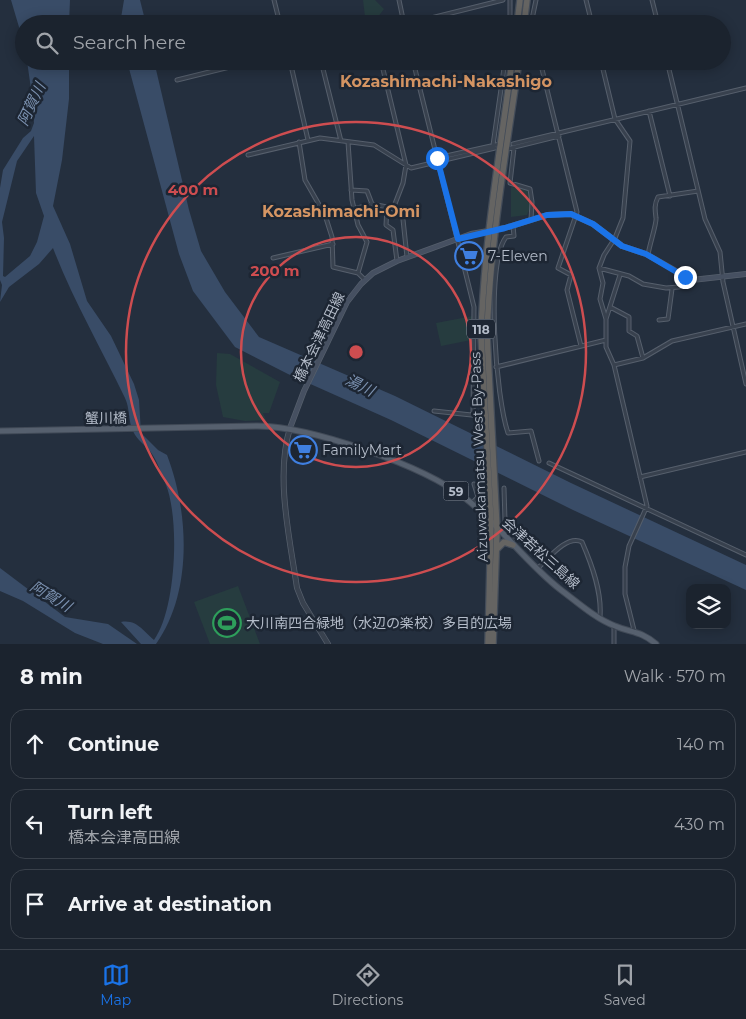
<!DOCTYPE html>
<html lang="en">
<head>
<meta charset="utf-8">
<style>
  :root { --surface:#1b232e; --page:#282f3a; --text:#f1f3f6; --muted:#a0a4aa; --line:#39404a; --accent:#1a73e8 }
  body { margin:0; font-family:Montserrat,"Noto Sans JP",sans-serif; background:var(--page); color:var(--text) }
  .controls { position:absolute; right:15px; bottom:15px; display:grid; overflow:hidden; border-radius:10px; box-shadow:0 2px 12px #0003 }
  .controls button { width:45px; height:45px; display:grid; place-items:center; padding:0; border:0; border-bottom:1px solid var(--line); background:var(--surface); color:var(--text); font:25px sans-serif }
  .stop { position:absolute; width:15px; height:15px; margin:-11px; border:4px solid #1a73e8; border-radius:50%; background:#fff }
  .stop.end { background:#1a73e8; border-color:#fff; box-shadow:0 1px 5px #0008 }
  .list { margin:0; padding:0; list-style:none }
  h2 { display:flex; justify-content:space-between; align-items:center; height:65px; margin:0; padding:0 20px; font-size:21px }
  h2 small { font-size:16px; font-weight:400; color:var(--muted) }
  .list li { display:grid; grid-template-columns:32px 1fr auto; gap:15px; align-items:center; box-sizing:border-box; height:70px; margin:0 10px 10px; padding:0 10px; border:1px solid var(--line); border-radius:15px }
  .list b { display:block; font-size:19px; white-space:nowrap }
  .list p { margin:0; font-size:16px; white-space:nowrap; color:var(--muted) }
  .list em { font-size:16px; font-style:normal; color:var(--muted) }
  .icon { flex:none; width:28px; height:28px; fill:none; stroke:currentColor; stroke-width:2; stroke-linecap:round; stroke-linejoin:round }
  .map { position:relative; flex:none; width:746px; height:644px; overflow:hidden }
  .search { position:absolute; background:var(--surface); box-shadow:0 2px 12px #0003; left:15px; right:15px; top:15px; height:55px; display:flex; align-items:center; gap:12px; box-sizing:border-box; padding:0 18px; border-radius:28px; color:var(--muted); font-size:19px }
  .sheet { height:305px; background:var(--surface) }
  nav { display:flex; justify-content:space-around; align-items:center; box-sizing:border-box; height:70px; border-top:1px solid var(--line); background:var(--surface); font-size:14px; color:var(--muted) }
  nav a { display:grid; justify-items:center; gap:2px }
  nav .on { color:var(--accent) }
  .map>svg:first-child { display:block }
</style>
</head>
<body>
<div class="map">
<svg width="746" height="644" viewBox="0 0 746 644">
  <rect width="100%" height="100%" fill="#242f3e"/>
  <path fill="#263c3f" d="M 363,0 L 375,0 L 384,9 L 374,22 L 370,23 L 365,17 Z
    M 511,187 L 528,189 L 531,206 L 527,215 L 511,217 Z
    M 473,316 L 471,340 L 441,346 L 436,323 Z
    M 217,353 L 230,354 L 280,382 L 269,413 L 263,413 L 266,420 L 245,421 L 223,417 L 216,385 Z
    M 238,586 L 260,644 L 210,644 L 194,602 Z"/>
  <path fill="#394c67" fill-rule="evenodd" d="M 11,0 L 70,0 L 69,24 L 24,24 L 24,44 Z
    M 124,0 L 140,0 L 146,24 L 120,24 Z
    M 27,61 L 69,61 L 69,99 L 62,160 L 53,206 L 70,244 L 87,301 L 111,336 L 134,384 L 139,400 L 141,433 L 158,450 L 167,455 C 189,512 193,592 156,644 L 141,644 L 121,622 C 137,619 144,632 154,640 C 176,610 180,520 166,485 C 162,475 157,460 150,451 C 144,444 137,440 133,431 C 128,421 130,408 125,398 C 101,348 73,300 53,248 L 39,264 L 9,287 L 0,302 L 2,285 L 0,280 L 0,188 L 3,170 L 23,138 L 31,131 L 34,123 L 32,96 ZM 34,136 L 36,193 L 44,216 L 37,242 L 30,256 L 5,277 L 3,276 L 4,238 L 2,222 L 17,161 Z
    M 127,61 L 154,61 L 189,210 L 201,251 L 225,292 L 259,337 L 395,396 L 571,483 L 746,565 L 746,590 L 573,510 L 391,420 L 288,374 L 235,347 L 193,291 L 179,254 Z
    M 0,568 L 65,617 L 108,624 L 137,644 L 103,644 L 75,633 L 23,601 L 0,591 Z"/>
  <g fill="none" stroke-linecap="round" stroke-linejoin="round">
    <defs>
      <path id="minor" d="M 274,0 L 280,24
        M 399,0 L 404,24
        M 510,0 L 510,24
        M 586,0 L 592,24
        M 652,0 L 658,24
        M 407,24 L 503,0
        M 531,24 L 536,0
        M 290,61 L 308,140
        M 321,61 L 341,141
        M 381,61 L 406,165 L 403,183 L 393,209
        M 413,61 L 474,307 L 473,415
        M 540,61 L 577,212 L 558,268 L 571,275 L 567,290 L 581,346
        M 601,61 L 615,119 L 630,141 L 623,218 L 615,238 L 604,255 L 599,268 L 603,283 L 600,299 L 606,319 L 606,347 L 614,365 L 647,506 L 629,546 L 625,567 L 625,594 L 634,630
        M 667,61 L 705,219 L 720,252 L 723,282 L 746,384
        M 177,80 L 254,61
        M 649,111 L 670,196
        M 299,142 L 305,180 L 325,215 L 332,237 L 333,267 L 358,273 L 365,280
        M 348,142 L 352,200 L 358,225 L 367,242 L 358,273
        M 513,144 L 746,88
        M 493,145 L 505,61
        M 514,148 L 510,183 L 530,189 L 532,202 L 531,220
        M 507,149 L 559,136
        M 248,155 L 320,138 L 374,145 L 411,168 L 495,148
        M 437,158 L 500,144
        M 351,190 L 367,191 L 372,204
        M 387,208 L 386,225 L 393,230 L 397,261
        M 354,209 L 372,204 L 402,210 L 407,257
        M 513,226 L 514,236 L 506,237 C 485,265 496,398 508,433 L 531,431 L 539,461
        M 648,255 C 649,246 657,223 656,218 C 655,210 654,205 658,197 L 698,191
        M 273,258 L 333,244
        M 599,268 L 629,276 L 643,284 L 666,288 L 679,287 L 692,280
        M 610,307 L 629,317 L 629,331 L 637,336 L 643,358
        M 606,319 L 620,275
        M 659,320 L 668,319 L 672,289
        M 614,365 L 643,358 L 672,341 L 746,324
        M 496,367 L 606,340
        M 434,411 L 481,416
        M 549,463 L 746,555
        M 640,477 L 746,452
        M 504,488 L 505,521 L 516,536 L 511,542
        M 472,503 L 478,497 L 474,484
        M 537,569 C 548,559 567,534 582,542 C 592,565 602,592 600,617
        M 614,626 L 614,644"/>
      <path id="tertiary" d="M 290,428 C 275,476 290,540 297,588 L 303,603 L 328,644"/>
      <path id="secondary" d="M 290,428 L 304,391 L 347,302 L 361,284 L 373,273 L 397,261 L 471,234 L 505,228 L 547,215 L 571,214 L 593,224 L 622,246 L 646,254 L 692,280 L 746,274"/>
      <path id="primary" d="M 0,431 L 258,426 C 312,427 422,465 465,498 C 500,525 526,563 561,590 C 577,602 596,619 615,626 C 632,633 641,631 656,644"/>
      <path id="trunk" d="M 517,24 L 520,0
        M 524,24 L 527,0
        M 497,549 L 504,542 L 513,545
        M 488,644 L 491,523 L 481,335 C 484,243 500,152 512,61
        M 493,644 L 497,529 L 487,335 C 490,243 506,152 519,61"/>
    </defs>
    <use href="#minor" stroke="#565f6c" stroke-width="5"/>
    <use href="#tertiary" stroke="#565f6c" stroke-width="6"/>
    <use href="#secondary" stroke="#565f6c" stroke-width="6"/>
    <use href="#primary" stroke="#414a57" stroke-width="7"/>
    <use href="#trunk" stroke="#434c59" stroke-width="8"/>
    <use href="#minor" stroke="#38414e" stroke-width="3"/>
    <use href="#tertiary" stroke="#38414e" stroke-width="4.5"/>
    <use href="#secondary" stroke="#465061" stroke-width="4.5"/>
    <use href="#primary" stroke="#56606e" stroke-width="5"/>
    <use href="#trunk" stroke="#656462" stroke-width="5.5"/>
  </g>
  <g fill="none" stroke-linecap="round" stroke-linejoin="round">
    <path stroke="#1a73e8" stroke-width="6" d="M 437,158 L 458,239 L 505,228 L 547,215 L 571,214 L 593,224 L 622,246 L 646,254 L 685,277"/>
  </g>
  <g fill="none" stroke="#ce4d50" stroke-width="2.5">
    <circle cx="356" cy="352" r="115"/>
    <circle cx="356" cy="352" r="230"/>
  </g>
  <defs>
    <symbol id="supermarket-ring" viewBox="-11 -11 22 22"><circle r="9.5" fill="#1d2633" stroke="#3f7fe0" stroke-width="1.5"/><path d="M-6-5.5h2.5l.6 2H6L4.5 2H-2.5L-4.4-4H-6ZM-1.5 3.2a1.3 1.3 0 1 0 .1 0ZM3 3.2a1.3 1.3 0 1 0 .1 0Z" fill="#3f7fe0"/></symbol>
    <symbol id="stadium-ring" viewBox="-11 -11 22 22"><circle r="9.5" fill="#1d2633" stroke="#2e9e5b" stroke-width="1.5"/><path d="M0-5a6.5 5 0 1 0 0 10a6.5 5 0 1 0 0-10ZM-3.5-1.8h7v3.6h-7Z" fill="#2e9e5b"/></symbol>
  </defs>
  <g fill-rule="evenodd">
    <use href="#supermarket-ring" x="453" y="240" width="32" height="32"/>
    <use href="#supermarket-ring" x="287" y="434" width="32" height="32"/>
    <use href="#stadium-ring" x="211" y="607" width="32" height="32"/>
  </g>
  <g text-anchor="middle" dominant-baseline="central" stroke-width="5" stroke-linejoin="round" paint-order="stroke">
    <g fill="#1d2633" stroke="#878f9c" stroke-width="1">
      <rect x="467" y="319.5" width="28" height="19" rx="4"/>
      <rect x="443.5" y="481.5" width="25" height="19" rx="4"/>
    </g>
    <g font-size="12" font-weight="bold" fill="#b4bcc9">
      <text x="481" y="329">118</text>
      <text x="456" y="491">59</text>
    </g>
    <g font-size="14" fill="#b4bcc9" stroke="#1d2633" text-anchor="start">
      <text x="488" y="256">7-Eleven</text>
      <text x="322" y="450">FamilyMart</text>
      <text x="246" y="623">大川南四合緑地（水辺の楽校）多目的広場</text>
    </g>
    <g font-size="14" fill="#b4bcc9" stroke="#1d2633">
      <text transform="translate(319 337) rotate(-64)">橋本会津高田線</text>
      <text transform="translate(106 418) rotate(-1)">蟹川橋</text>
      <text transform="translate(479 457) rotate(-92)">Aizuwakamatsu West By-Pass</text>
      <text transform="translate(541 553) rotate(42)">会津若松三島線</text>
    </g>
    <g font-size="15" font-style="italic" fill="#7c92b1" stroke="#1d2633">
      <text transform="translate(31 104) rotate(-65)">阿賀川</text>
      <text transform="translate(360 385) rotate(26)">湯川</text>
      <text transform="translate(51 596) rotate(31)">阿賀川</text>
    </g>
    <g font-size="16" font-weight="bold" fill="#d59563" stroke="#1d2633">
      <text x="446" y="81">Kozashimachi-Nakashigo</text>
      <text x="341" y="211">Kozashimachi-Omi</text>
    </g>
  </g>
  <circle cx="356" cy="352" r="8" fill="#ce4d50" stroke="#1d2633" stroke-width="2.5"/>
  <g font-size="15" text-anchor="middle" font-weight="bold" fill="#ce4d50" stroke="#1d2633" stroke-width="5" stroke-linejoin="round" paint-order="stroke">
    <text x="193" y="195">400 m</text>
    <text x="275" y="276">200 m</text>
  </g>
</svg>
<div class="controls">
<button><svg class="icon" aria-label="layers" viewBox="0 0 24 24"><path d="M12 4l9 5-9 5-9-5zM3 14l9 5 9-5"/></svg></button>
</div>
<div class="stop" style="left:437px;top:158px"></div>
<div class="stop end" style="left:685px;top:277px"></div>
<div class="search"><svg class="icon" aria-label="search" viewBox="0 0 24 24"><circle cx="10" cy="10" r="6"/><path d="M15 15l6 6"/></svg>Search here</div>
</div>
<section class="sheet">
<h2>8 min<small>Walk · 570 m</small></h2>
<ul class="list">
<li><svg class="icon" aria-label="ahead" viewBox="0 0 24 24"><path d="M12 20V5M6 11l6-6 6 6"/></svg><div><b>Continue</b></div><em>140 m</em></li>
<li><svg class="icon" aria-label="left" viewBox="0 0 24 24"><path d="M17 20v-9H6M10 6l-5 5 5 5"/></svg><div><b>Turn left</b><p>橋本会津高田線</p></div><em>430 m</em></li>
<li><svg class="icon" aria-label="arrive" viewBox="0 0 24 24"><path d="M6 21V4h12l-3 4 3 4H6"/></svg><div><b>Arrive at destination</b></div></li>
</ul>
</section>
<nav>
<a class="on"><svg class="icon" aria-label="map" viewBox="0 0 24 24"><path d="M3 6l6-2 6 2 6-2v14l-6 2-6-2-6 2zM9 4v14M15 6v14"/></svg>Map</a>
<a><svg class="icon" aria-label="directions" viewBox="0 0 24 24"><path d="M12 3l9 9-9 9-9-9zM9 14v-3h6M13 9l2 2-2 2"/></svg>Directions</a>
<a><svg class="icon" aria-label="saved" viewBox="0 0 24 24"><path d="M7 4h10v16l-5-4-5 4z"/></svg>Saved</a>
</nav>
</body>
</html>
